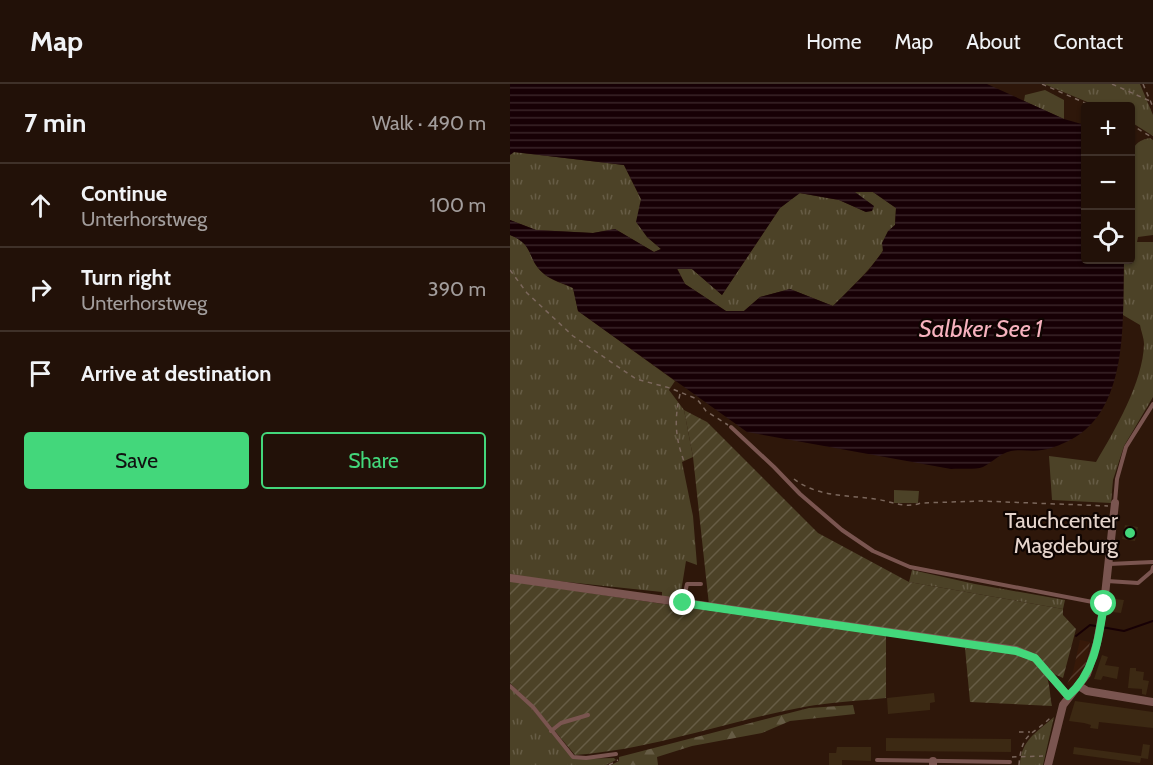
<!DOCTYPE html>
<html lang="en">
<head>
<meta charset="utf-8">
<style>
  :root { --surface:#221108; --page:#2e1f16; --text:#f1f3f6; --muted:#a29d9c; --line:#3f3129; --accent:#43d77b }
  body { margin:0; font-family:Cabin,sans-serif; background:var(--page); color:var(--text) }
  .controls { position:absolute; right:18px; top:18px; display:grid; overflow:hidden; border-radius:6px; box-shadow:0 2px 4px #0004 }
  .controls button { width:54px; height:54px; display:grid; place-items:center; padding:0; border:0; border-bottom:2px solid var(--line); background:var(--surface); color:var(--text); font:30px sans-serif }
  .stop { position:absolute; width:18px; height:18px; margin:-14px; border:4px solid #43d77b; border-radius:50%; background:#fff }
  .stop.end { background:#43d77b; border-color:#fff; box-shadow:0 2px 6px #0008 }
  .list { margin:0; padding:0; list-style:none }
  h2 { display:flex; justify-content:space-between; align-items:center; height:78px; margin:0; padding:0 24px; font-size:26px }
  h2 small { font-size:20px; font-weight:400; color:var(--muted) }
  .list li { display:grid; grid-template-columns:39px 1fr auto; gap:18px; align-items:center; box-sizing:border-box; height:84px; padding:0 24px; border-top:2px solid var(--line) }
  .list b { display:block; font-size:22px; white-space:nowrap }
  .list p { margin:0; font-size:20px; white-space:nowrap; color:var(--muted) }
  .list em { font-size:20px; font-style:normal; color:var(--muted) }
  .actions { display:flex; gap:12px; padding:18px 24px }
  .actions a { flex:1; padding:14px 0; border:2px solid var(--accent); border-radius:6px; text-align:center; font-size:21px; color:var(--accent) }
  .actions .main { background:var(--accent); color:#111 }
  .icon { flex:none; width:33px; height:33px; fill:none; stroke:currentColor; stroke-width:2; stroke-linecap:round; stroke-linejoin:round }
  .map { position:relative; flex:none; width:643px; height:681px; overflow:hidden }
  header { display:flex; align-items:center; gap:36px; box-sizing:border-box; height:84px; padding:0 30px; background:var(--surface); border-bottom:2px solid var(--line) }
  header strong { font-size:28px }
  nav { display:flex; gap:33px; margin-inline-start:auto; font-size:21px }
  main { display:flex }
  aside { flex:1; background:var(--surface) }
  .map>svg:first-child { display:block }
</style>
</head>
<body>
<header>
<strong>Map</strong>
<nav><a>Home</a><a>Map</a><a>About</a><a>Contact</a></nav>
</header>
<main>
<aside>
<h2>7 min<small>Walk · 490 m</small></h2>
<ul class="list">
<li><svg class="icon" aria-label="ahead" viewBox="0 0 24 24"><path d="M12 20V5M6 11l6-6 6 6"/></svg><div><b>Continue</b><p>Unterhorstweg</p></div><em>100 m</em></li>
<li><svg class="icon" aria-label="right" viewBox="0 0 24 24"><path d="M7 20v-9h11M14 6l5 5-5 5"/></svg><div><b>Turn right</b><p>Unterhorstweg</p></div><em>390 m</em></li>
<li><svg class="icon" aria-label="arrive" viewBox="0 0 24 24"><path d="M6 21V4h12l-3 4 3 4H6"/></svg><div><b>Arrive at destination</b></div></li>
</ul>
<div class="actions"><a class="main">Save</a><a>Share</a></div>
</aside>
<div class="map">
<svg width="643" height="681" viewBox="0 0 643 681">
  <defs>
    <pattern id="industrial-furrows" width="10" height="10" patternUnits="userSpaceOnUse" patternTransform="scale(1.5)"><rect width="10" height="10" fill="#371909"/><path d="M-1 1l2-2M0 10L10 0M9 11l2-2" fill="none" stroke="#543a2c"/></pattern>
    <pattern id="grass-tufts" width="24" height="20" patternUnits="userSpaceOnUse" patternTransform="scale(1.5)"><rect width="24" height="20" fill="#4c4227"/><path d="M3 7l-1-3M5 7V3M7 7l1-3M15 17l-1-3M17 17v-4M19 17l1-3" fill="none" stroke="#665c45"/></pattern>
    <pattern id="forest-firs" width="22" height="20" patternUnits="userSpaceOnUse" patternTransform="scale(1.5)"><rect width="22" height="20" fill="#4c4227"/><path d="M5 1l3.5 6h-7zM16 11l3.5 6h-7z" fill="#665c45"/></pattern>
    <pattern id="garden-furrows" width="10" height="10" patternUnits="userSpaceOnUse" patternTransform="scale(1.5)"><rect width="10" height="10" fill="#4c4227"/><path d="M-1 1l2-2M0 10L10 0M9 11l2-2" fill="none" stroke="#665c45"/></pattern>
    <pattern id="water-rules" width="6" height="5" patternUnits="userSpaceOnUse" patternTransform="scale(1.5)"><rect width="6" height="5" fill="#170005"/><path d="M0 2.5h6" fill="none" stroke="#392428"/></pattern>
  </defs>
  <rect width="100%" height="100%" fill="#2e170a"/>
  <path fill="url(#industrial-furrows)" d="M 570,556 L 580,558 L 575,583 L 563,603 L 557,600 L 563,588 Z"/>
  <path fill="url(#grass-tufts)" d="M 534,0 L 630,0 L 643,31 L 643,52 L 621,38 L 620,22 L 587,22 Z
    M 535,6 L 554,16 L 554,35 L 514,17 L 515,11 Z
    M 640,54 L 643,56 L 643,151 L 628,153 L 627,158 L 643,158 L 643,313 L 614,362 L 603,396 L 601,419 L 542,416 L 539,372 L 586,378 C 605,346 633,298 634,260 C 634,254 631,247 630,241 L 613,231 L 614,176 L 620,176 L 621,69 C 625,59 630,56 640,54 Z
    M 4,68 L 114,81 L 131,115 L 137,153 L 151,165 L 144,168 L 105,145 L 83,149 L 26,146 L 0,136 L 0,71 Z
    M 344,107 L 363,108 L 386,124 L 385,141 C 375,149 377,160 371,170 C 357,189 340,205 323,222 L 280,205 L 250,213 L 234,227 L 216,227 L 175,200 L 167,184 L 182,185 L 212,211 L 270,124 L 289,109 L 329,116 L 356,128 Z
    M 0,151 C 26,161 16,174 33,189 C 40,196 54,200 63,204 L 68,227 L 165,297 L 159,306 L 174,326 L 183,373 L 172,378 L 183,432 L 187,481 L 176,477 L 170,514 L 152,514 L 152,508 L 0,492 Z
    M 402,486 L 465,500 L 555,516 L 553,525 L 399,498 Z
    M 0,604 L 19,621 L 63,675 L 104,674 L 106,676 L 96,681 L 0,681 Z
    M 544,633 L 533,681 L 510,681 C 511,656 526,649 544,633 Z"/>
  <path fill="url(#forest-firs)" d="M 343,621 L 345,630 L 280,637 L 252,649 L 182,662 L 147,673 L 148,681 L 101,681 L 109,677 L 109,673 L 299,624 Z"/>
  <path fill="#4c4227" d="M 384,406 L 409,407 L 408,419 L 384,419 Z"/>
  <path fill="url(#garden-furrows)" d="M 174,326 L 197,338 L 308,449 L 399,498 L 553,525 L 553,531 L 566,545 L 553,594 L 544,590 L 526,570 L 509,564 L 199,521 L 183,373 Z
    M 0,497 L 200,527 L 376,551 L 376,614 C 349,617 321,618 294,623 C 217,637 144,665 65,671 L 24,622 L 0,599 Z
    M 455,564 C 480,567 526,564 537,593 C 540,602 540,613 542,622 L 460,618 Z"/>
  <path fill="url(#water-rules)" fill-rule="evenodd" d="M 0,0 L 477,0 L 554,35 L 575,41 L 576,176 L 614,176 C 612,235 621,331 554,359 C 548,362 539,365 532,366 C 522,368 511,365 501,367 C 489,370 483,378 473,383 C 465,386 450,384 441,385 L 237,348 L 68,227 L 63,204 C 54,199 40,196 33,189 C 16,174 25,161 0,151 L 0,136 L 26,146 L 83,149 L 105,145 L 144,168 L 151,165 L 137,153 L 126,138 L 131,115 L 114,81 L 4,68 L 0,71 ZM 345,108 L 363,108 L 386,124 L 385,141 L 378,147 L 372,159 L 373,167 L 358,187 L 323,222 L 280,205 L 250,213 L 234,227 L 216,227 L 175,200 L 167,185 L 182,185 L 212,211 L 270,124 L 290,109 L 329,116 L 356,128 L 362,127 L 364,122 Z"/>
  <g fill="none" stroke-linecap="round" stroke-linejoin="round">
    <path stroke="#170005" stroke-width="2" d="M 566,552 L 580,541 L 614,547 L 643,537"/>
  </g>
  <path fill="#3c2913" d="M 615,441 L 628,443 L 625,457 L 612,455 Z
    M 605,515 L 614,516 L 611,529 L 602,528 Z
    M 592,571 L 598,573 L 595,581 L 609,583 L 607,595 L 593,592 L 591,596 L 584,595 Z
    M 620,584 L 626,584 L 626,587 L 634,588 L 633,596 L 639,597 L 636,611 L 632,610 L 632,605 L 618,604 Z
    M 424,609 L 425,618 L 420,619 L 420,626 L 378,630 L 377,614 Z
    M 565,617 L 643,628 L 643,644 L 589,638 L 588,645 L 580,644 L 581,641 L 574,639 L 559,637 Z
    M 376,654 L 501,655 L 501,668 L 376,667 Z
    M 633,660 L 640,661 L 638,675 L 631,674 L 630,679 L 563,670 L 564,663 L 631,672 Z
    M 327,663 L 361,663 L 361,677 L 332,676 L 332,681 L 319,681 L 319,669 L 326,669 Z"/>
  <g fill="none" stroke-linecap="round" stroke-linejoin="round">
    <path stroke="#7b675c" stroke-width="1.5" stroke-dasharray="4.5 4.5" stroke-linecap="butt" d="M 532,0 L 582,22
      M 602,0 L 640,17
      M 633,0 L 643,23
      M 620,40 L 643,54
      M 0,186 L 17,209 L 63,252 L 126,295 L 160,304 L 187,315 L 196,327 L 218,341
      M 170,310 C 164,336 165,354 175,380
      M 284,395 C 307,413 337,411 365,415 C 381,417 395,425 411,419 L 471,417 L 598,422
      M 509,648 L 520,648
      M 502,673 L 533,672
      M 99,681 L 108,676
      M 509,681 C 512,646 522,653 542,632"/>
    <path stroke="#7a5550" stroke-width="4" d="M 221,343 L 264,383 L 290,410 L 332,446 L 363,467 L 400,483 L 593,520
      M 605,418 L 607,395 L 616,363 L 643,320
      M 599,480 L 643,478
      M 597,497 L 628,499 L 642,487 L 643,483
      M 173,518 L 177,500 L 191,500
      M 0,602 L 23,623 L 63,673 L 76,674 L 106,670
      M 41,647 L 51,639 L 78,631
      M 367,676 L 500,678"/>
    <path stroke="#7a5550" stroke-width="8" d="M 0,494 L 506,566 L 525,574 L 558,612
      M 569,602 L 577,607 L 643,618
      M 423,681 L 423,677
      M 538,681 L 553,621 L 577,590 L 587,559 L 594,520 L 605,419"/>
  </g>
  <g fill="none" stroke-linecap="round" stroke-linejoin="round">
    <path stroke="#43d77b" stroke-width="8" d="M 173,519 L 506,567 L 525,574 L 558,612 C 585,589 589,553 594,520"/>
  </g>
  <circle fill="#43d77b" stroke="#0f0502" stroke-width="2" cx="620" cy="449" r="6"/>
  <g text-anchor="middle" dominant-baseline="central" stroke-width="4.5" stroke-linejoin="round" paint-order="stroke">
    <g font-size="22" fill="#e5d4cc" stroke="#0f0502" text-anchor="end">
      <text x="608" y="436">Tauchcenter<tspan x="608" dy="25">Magdeburg</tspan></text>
    </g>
    <g font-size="24" font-style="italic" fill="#f7b2be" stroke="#0f0502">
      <text x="471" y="244">Salbker See 1</text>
    </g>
  </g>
</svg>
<div class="controls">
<button>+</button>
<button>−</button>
<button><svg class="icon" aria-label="locate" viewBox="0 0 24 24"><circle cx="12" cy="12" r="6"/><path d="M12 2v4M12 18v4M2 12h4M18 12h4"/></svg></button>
</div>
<div class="stop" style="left:594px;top:520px"></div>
<div class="stop end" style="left:173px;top:519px"></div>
</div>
</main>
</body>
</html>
